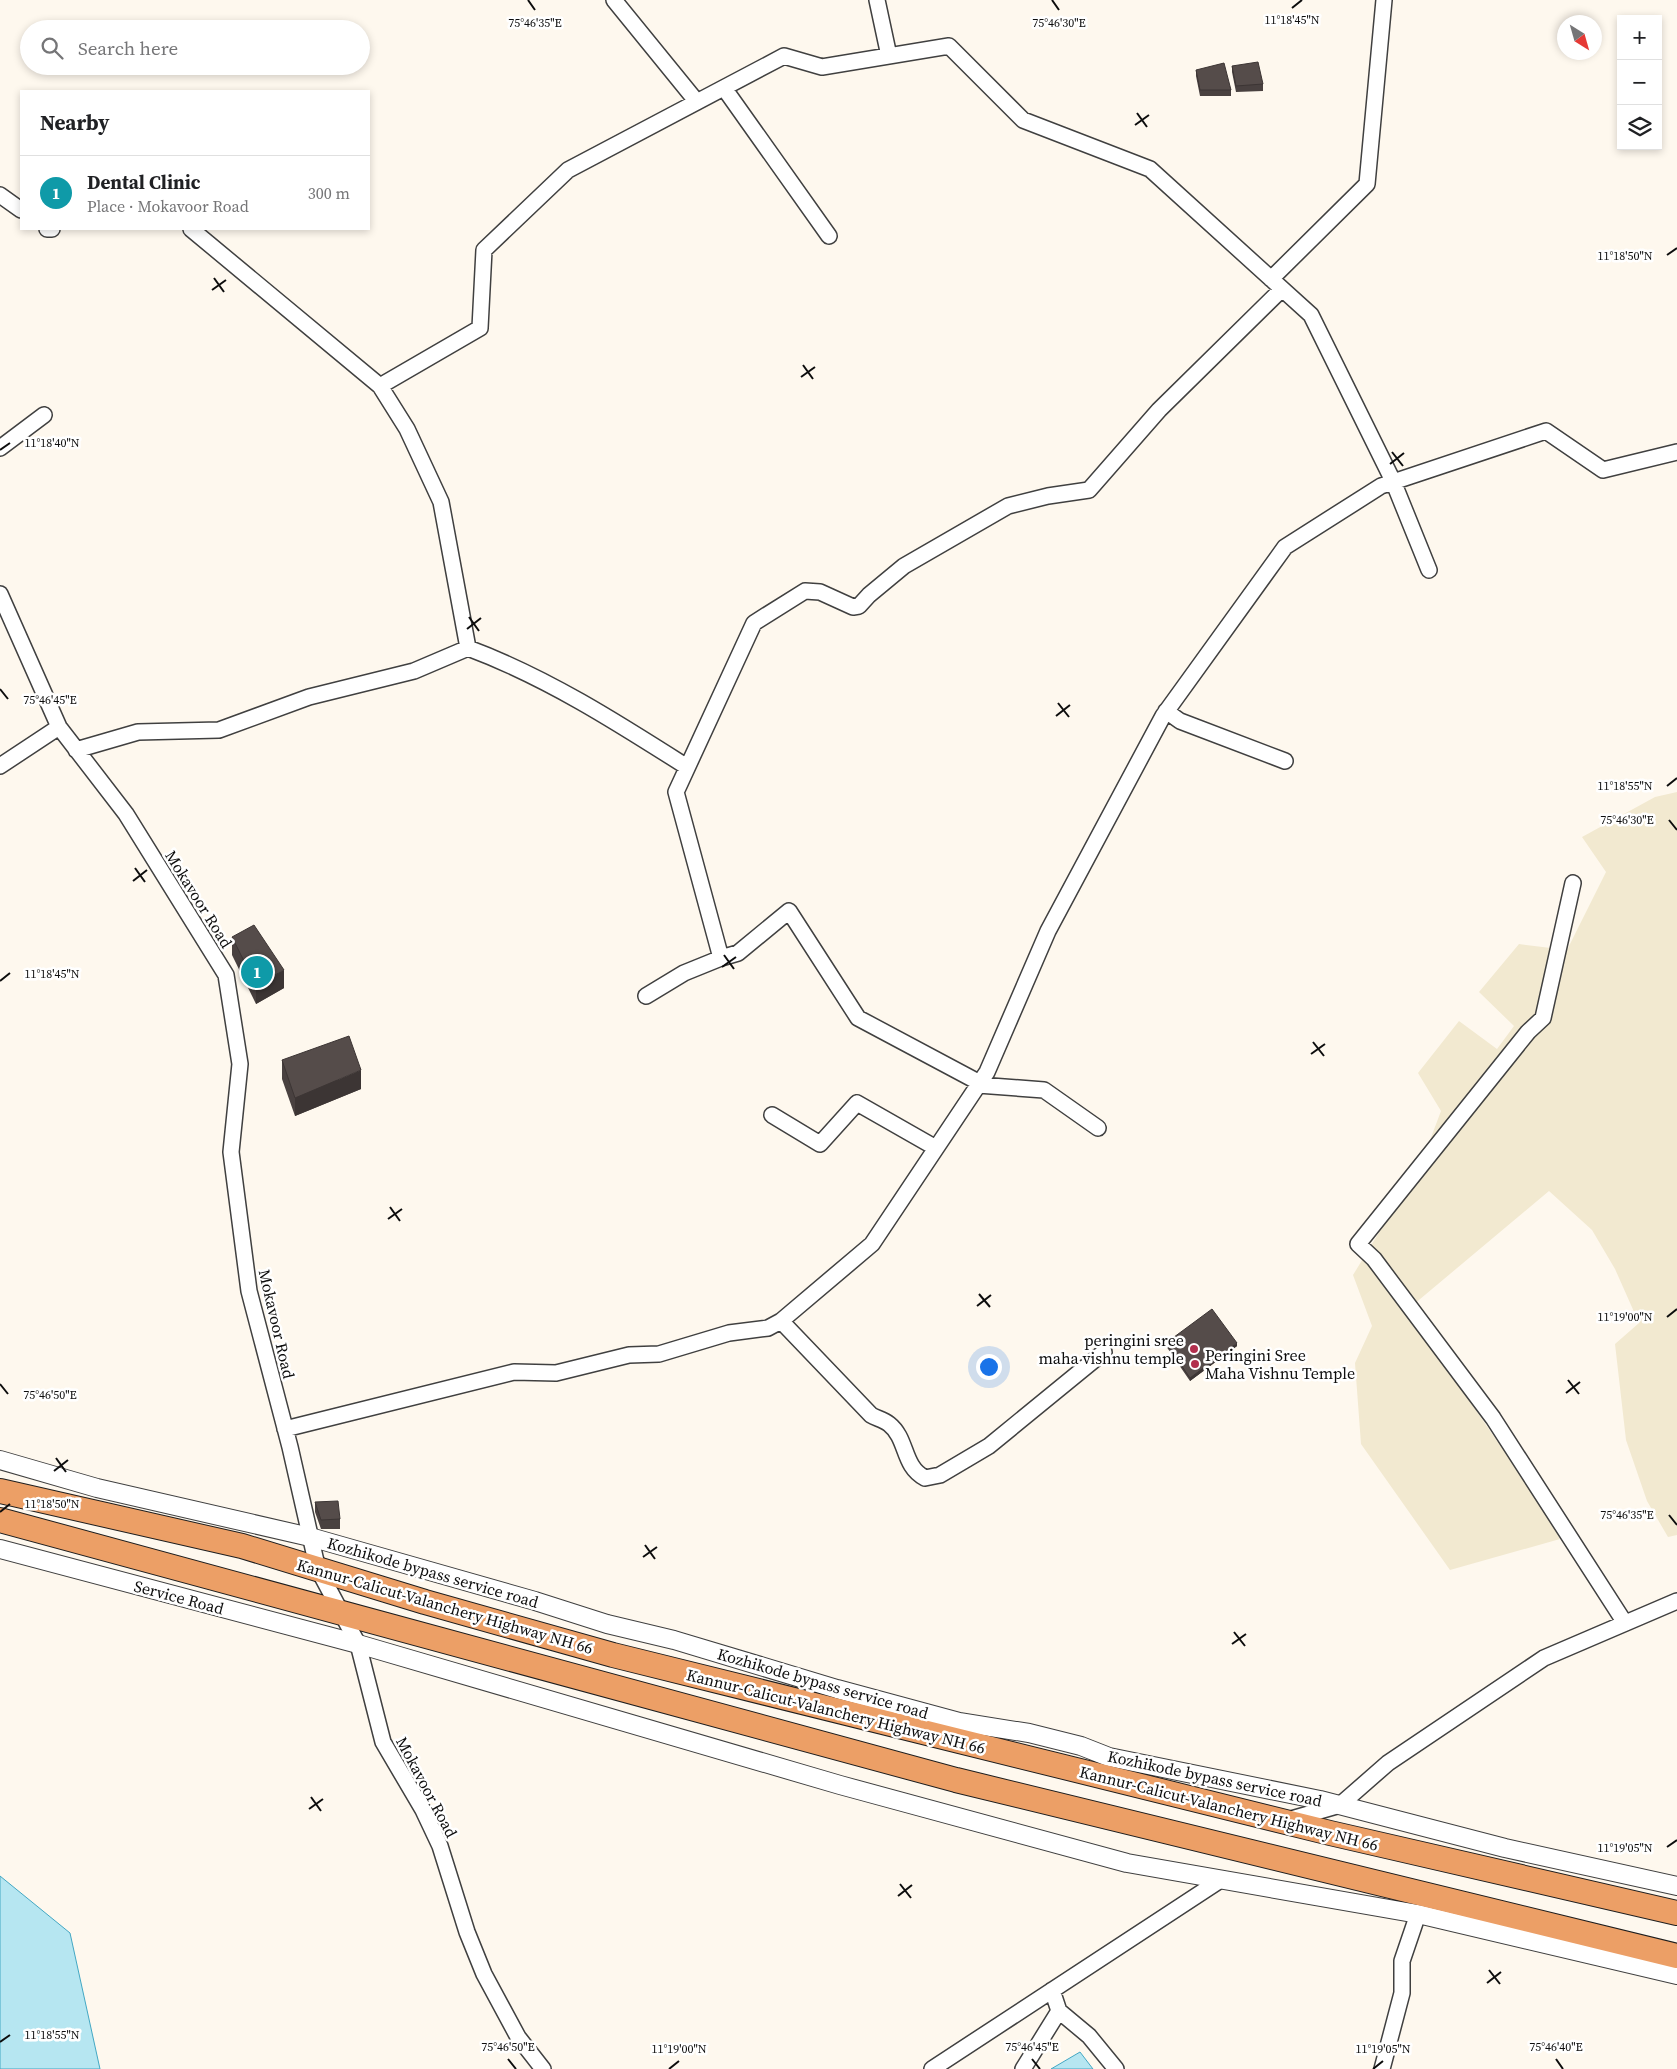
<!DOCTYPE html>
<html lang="en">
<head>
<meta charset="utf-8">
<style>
  :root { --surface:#fff; --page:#f6f6f6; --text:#202124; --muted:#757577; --line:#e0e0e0; --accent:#0f766e }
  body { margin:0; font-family:"Source Serif 4",serif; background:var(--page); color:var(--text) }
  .controls { position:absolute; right:15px; top:15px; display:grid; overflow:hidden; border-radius:0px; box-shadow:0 2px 8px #0003 }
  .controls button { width:45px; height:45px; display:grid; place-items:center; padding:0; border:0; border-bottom:1px solid var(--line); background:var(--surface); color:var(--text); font:25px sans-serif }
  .compass { position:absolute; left:1557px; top:15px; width:45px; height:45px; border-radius:50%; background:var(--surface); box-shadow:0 2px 8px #0003; rotate:143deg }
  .you { position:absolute; left:988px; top:1366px; width:18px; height:18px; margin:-12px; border:4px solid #fff; border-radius:50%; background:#1a73e8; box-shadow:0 0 0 8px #1a73e833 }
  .badge { display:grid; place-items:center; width:32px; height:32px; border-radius:50%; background:var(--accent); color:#fff; font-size:16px; font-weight:700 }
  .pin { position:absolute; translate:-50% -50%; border:2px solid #fff; box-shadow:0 1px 5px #0006 }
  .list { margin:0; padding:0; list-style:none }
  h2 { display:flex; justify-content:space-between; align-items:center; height:65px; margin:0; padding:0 20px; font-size:21px }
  h2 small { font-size:16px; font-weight:400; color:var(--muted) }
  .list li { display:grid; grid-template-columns:32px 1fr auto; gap:15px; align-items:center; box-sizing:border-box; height:75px; padding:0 20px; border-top:1px solid var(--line) }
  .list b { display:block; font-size:19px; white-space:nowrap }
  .list p { margin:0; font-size:16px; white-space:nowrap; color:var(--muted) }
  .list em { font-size:16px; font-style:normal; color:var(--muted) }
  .icon { flex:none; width:28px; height:28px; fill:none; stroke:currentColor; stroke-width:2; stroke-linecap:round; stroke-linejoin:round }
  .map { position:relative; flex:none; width:1677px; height:2069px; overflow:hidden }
  .search { position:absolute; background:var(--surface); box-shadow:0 2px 8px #0003; left:20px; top:20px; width:350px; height:55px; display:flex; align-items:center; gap:12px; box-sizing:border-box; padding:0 18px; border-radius:28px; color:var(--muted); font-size:19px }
  .panel { position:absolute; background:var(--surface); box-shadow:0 2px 8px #0003; left:20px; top:90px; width:350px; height:140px; border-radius:0px }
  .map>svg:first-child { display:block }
</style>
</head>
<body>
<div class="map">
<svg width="1677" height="2069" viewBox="0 0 1677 2069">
  <rect width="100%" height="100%" fill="#fef8ee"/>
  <path fill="#f2e9d0" d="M 1677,792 L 1677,1535 L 1668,1537 L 1647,1501 L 1626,1440 L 1615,1344 L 1639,1323 L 1615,1269 L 1592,1230 L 1549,1191 L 1407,1310 L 1543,1508 L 1560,1539 L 1450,1570 L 1361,1444 L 1355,1363 L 1372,1326 L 1353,1275 L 1421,1164 L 1441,1111 L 1418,1073 L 1459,1021 L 1497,1049 L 1514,1026 L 1479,992 L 1519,944 L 1567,950 L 1606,872 L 1582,837 L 1655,797 Z"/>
  <path fill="#b6e6f1" stroke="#43a7c3" d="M 0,1876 L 70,1933 L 100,2069 L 0,2069 Z
    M 1080,2052 L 1093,2069 L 1051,2069 Z"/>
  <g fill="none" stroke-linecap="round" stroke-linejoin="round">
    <defs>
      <path id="minor" d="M 614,0 L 697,102
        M 877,0 L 889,56
        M 724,88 L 829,236
        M 0,195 L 21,210
        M 47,229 L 52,229
        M 191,229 L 380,386 L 480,328 L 484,250 L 568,170 L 784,56 L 822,67 L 949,46 L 1023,120 L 1150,169 L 1311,315 L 1393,481 L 1429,570
        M 1271,279 L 1367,184 L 1384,0
        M 380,386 L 407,429 L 441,502 L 468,648
        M 0,448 L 44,415
        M 0,594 L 59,727 L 126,814 L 226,975 L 240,1064 L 231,1152 L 249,1291 L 290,1447 L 315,1557 L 318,1569 L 358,1644 L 383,1742 L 423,1810 L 440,1846 L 467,1932 L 484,1974 L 518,2037 L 543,2069
        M 1166,711 L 1180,721 L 1285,761
        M 76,750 L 138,732 L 219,730 L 309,697 L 414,671 L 468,648 C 546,677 618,723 687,767
        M 0,766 L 59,727
        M 1573,883 L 1543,1018 L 1528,1032 L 1358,1244 L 1374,1259 L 1493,1418 L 1625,1623
        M 646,996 L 684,973 L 721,958
        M 980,1083 L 858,1018 L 789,911 L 738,953 L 721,958 L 676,792 L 754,623 L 805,591 L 820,592 L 853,607 L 859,606 L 869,595 L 904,566 L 1008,506 L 1048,496 L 1089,490 L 1159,410 L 1282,289
        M 978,1085 L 1044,1090 L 1098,1128
        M 772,1115 L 820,1144 L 857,1103 L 936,1148
        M 781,1321 L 871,1415 C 876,1418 884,1420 889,1424 C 908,1439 902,1466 925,1478 L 940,1475 L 989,1446 L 1104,1352
        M 285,1429 L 514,1372 L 556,1373 L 629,1355 L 659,1354 L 729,1333 L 768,1328 L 781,1321 L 872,1244 L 987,1072 L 1048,931 L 1163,716 L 1285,547 L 1381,486 L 1546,431 L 1603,470 L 1677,452
        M 1288,1820 L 1340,1805 L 1388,1763 L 1544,1658 L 1677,1601
        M 1059,2011 L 1089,2036 L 1116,2069
        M 932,2069 L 1222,1879
        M 1023,2069 L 1059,2011 L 1052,1990
        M 1382,2069 L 1402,1993 L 1402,1961 L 1418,1914"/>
      <path id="tertiary" d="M 0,1460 L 97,1488 L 310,1537 L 535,1601 L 607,1624 L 674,1640 L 837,1689 L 959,1722 L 1029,1733 L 1081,1746 L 1109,1757 L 1320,1800 L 1505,1848 L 1677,1886
        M 0,1549 L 358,1644 L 840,1785 L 1127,1863 L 1418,1914 L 1677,1975"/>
      <path id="trunk" d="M 0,1491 L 242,1546 L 425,1602 L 613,1655 L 1330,1833 L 1677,1913
        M 0,1520 L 956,1780 L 1677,1956"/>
    </defs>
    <use href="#minor" stroke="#404040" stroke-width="18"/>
    <use href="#tertiary" stroke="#404040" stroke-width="20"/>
    <use href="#trunk" stroke="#1e1e1e" stroke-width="26"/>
    <use href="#minor" stroke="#fff" stroke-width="15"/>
    <use href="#tertiary" stroke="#fff" stroke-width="18"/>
    <use href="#trunk" stroke="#ec9f66" stroke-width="24"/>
  </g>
  <path fill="#494140" d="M 1232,66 L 1263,84 L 1263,91 L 1236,92 L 1232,72 Z
    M 1196,70 L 1231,90 L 1231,96 L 1200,96 L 1196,76 Z
    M 232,937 L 284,988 L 256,1004 L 232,955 Z
    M 282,1060 L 361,1089 L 295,1116 L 282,1079 Z
    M 1166,1343 L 1237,1346 L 1190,1381 L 1166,1346 Z
    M 315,1502 L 340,1519 L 340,1529 L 321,1529 L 315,1512 Z"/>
  <path fill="#3c3534" d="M 284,970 L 284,988 L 256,1004 L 256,985 Z
    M 361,1070 L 361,1089 L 295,1116 L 295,1098 Z
    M 1237,1343 L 1237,1346 L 1190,1381 L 1190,1378 Z"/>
  <path fill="#554c4a" stroke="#3c3534" d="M 1258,62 L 1263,84 L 1236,86 L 1232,66 Z
    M 1224,63 L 1231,90 L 1200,90 L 1196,70 Z
    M 254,925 L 284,970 L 256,985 L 232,937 Z
    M 349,1036 L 361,1070 L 295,1098 L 282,1060 Z
    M 1212,1309 L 1237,1343 L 1190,1378 L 1166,1343 Z
    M 338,1501 L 340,1519 L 321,1520 L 315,1502 Z"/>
  <path fill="none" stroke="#0d0d0d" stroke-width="2" d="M 528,0 L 535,10M 1052,0 L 1059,10M 1292,8 L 1302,0M 1137,113 L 1147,127M 1135,125 L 1149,115M 1667,255 L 1677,248M 214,278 L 224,292M 212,290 L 226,280M 803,365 L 813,379M 801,377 L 815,367M 0,450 L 10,443M 1392,452 L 1403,466M 1390,464 L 1404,453M 469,617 L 479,631M 467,629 L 481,618M 0,689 L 8,699M 1058,703 L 1069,717M 1056,716 L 1070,705M 1667,786 L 1677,778M 1669,820 L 1677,830M 135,868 L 145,882M 133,881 L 147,870M 724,955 L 734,969M 722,967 L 736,957M 0,981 L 10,973M 1313,1042 L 1324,1056M 1311,1054 L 1325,1044M 390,1207 L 400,1221M 388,1219 L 402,1209M 979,1294 L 990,1307M 977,1306 L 991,1295M 1667,1317 L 1677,1309M 1568,1380 L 1579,1394M 0,1384 L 8,1394M 1566,1393 L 1580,1382M 56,1458 L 66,1472M 54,1471 L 68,1460M 0,1512 L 10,1504M 1669,1515 L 1677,1525M 645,1545 L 655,1559M 643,1557 L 657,1547M 1234,1632 L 1245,1646M 1232,1644 L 1246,1634M 311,1797 L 321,1811M 309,1809 L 323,1799M 1667,1847 L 1677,1840M 900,1884 L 911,1898M 898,1896 L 912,1885M 1489,1970 L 1500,1984M 1487,1983 L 1501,1972M 0,2042 L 10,2035M 508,2059 L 516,2069M 1032,2059 L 1040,2069M 1556,2059 L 1563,2069M 669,2069 L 679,2061M 1373,2069 L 1383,2061"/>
  <g fill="#b22f4d" stroke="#fff" stroke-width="2">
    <circle cx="1194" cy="1349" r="5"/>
    <circle cx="1195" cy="1364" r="5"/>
  </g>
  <g text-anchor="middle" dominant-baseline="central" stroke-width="5" stroke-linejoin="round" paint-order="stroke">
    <g font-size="16" fill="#0d0d0d" stroke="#fff">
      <text transform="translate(199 899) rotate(58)">Mokavoor Road</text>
      <text transform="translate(277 1324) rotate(77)">Mokavoor Road</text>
      <text transform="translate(433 1572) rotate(16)">Kozhikode bypass service road</text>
      <text transform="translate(179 1597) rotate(15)">Service Road</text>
      <text transform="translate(445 1606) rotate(16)">Kannur-Calicut-Valanchery Highway NH 66</text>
      <text transform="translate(823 1683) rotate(16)">Kozhikode bypass service road</text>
      <text transform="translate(836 1711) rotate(14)">Kannur-Calicut-Valanchery Highway NH 66</text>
      <text transform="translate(1215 1778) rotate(12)">Kozhikode bypass service road</text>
      <text transform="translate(427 1787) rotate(62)">Mokavoor Road</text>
      <text transform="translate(1229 1808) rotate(14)">Kannur-Calicut-Valanchery Highway NH 66</text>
    </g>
    <g font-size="16" fill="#0d0d0d" stroke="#fff" text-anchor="end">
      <text x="1184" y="1340">peringini sree<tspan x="1184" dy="18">maha vishnu temple</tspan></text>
      <text x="1205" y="1355" text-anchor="start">Peringini Sree<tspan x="1205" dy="18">Maha Vishnu Temple</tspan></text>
    </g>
  </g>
  <g font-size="12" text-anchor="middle" fill="#0d0d0d" stroke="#fff" stroke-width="5" stroke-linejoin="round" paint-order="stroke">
    <text x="1292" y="24">11°18'45"N</text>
    <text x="535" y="27">75°46'35"E</text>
    <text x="1059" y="27">75°46'30"E</text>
    <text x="1625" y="260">11°18'50"N</text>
    <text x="52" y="447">11°18'40"N</text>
    <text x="50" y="704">75°46'45"E</text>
    <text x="1625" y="790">11°18'55"N</text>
    <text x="1627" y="824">75°46'30"E</text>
    <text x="52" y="978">11°18'45"N</text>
    <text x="1625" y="1321">11°19'00"N</text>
    <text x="50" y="1399">75°46'50"E</text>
    <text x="52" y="1508">11°18'50"N</text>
    <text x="1627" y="1519">75°46'35"E</text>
    <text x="1625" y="1852">11°19'05"N</text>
    <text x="52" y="2039">11°18'55"N</text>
    <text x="508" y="2051">75°46'50"E</text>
    <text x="1032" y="2051">75°46'45"E</text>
    <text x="1556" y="2051">75°46'40"E</text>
    <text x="679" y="2053">11°19'00"N</text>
    <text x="1383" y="2053">11°19'05"N</text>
  </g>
</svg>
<div class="controls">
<button>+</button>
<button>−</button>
<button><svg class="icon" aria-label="layers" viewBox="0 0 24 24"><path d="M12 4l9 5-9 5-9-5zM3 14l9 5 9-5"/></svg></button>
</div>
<svg class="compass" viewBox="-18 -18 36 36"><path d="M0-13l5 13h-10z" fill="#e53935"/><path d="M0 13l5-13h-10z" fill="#757577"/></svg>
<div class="you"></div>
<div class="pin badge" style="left:257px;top:972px;background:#0f9aa8">1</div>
<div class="search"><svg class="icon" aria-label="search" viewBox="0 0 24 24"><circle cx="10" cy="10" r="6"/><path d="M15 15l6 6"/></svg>Search here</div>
<section class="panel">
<h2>Nearby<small></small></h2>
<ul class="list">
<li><span class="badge" style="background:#0f9aa8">1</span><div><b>Dental Clinic</b><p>Place · Mokavoor Road</p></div><em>300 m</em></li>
</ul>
</section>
</div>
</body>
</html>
